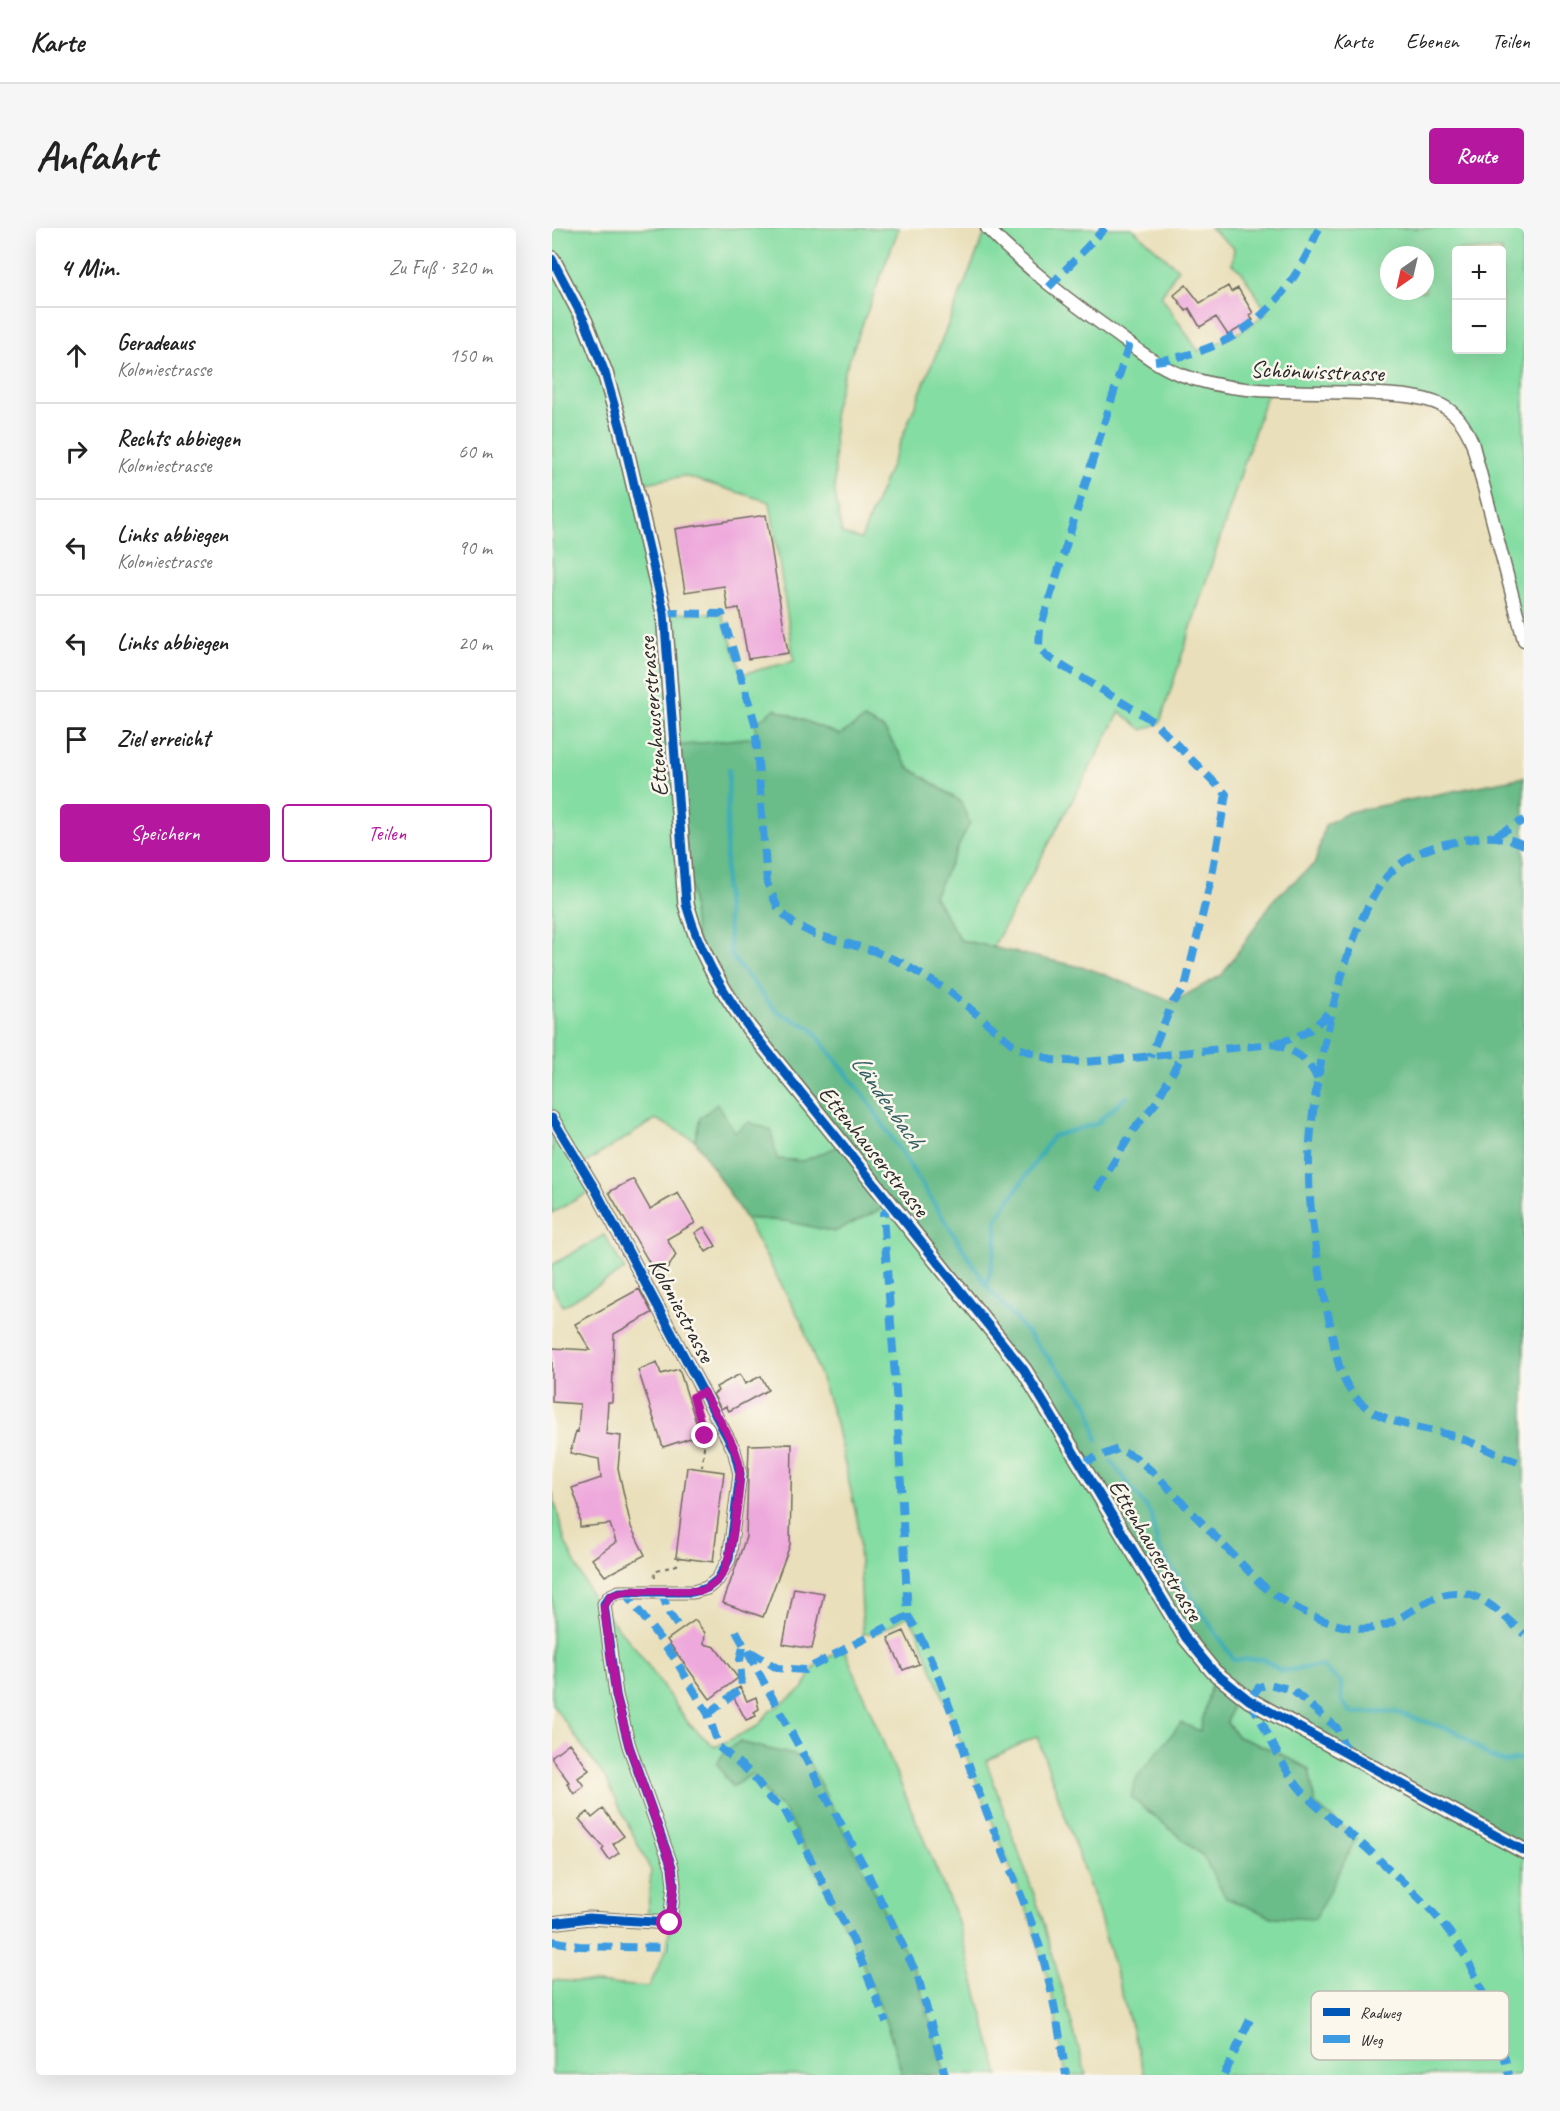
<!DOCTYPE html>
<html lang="de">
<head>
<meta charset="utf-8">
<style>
  :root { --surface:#fff; --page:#f6f6f6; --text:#222; --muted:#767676; --line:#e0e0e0; --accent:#b5179e }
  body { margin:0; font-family:Caveat,sans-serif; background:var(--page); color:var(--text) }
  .controls { position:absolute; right:18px; top:18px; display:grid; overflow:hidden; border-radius:6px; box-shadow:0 6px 24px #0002 }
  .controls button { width:54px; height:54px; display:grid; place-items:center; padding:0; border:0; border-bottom:2px solid var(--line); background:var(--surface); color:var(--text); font:30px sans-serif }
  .compass { position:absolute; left:828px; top:18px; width:54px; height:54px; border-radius:50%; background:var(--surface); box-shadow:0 6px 24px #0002; rotate:214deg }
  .stop { position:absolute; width:18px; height:18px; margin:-14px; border:4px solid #b5179e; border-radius:50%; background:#fff }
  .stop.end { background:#b5179e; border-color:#fff; box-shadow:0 2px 6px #0008 }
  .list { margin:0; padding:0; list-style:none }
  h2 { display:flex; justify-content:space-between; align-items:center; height:78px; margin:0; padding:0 24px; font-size:26px }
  h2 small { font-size:20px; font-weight:400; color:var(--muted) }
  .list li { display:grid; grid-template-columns:39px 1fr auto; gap:18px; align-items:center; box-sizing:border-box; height:96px; padding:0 24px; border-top:2px solid var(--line) }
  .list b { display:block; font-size:22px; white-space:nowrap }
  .list p { margin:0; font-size:20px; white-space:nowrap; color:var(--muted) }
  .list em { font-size:20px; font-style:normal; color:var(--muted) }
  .actions { display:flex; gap:12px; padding:18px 24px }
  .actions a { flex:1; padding:14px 0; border:2px solid var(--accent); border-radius:6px; text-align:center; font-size:21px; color:var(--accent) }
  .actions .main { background:var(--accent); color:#fff }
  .icon { flex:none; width:33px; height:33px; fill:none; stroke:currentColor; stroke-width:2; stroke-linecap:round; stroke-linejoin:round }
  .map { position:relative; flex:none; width:972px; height:1847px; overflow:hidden; border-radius:6px }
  header { display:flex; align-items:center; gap:36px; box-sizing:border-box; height:84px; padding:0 30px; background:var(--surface); border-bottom:2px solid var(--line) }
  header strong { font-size:28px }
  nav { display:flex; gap:33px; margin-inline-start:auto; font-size:21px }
  .intro { display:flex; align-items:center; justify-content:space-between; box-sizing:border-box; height:144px; padding:0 36px }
  h1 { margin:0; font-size:42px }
  .button { padding:15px 27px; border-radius:6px; background:var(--accent); color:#fff; font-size:21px; font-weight:700 }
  main { display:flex; gap:36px; padding:0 36px }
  aside { flex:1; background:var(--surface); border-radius:6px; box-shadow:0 6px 24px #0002 }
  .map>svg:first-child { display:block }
</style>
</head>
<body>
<header>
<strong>Karte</strong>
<nav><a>Karte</a><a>Ebenen</a><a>Teilen</a></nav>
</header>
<div class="intro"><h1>Anfahrt</h1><a class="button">Route</a></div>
<main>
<aside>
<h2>4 Min.<small>Zu Fuß · 320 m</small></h2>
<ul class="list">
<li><svg class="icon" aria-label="ahead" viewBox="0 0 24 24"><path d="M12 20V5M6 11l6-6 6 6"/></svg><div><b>Geradeaus</b><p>Koloniestrasse</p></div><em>150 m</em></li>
<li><svg class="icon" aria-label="right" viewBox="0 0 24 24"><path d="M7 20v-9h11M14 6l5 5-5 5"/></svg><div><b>Rechts abbiegen</b><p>Koloniestrasse</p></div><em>60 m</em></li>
<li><svg class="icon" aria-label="left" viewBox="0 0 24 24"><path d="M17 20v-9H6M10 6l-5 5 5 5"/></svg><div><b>Links abbiegen</b><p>Koloniestrasse</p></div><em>90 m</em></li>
<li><svg class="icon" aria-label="left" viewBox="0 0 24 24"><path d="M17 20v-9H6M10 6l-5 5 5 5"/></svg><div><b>Links abbiegen</b></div><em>20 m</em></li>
<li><svg class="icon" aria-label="arrive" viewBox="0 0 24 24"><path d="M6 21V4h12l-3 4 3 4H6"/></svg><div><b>Ziel erreicht</b></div></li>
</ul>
<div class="actions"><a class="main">Speichern</a><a>Teilen</a></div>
</aside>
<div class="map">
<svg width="972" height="1847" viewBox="0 0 972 1847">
  <rect width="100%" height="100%" fill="#fbf7ec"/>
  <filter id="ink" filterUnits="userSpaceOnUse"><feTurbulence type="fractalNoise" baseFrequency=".0167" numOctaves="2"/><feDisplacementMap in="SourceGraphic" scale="12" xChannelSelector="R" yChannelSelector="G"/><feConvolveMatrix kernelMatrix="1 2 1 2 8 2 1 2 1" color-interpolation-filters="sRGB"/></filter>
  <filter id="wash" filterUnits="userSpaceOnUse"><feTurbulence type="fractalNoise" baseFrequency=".008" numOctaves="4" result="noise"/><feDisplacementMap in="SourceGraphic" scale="24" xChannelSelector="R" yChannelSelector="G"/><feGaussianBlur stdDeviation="1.35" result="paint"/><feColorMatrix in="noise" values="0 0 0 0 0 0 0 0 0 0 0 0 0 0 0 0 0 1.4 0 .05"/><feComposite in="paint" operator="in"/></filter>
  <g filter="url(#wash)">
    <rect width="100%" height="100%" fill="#e9dfba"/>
    <path fill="#84dda2" stroke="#588466" stroke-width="1.5" fill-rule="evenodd" d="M 0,0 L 347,0 L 292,145 L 282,182 L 283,265 L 290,306 L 309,311 L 435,0 L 580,0 L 626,41 L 609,68 L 646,123 C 672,113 694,103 715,84 L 690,44 L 680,36 L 682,20 L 658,0 L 972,0 L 969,47 L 972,50 L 972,412 L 920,214 L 888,176 L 716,162 L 608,495 L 591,502 L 568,484 L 441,719 L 408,712 L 382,668 L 417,595 L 408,573 L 356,539 L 332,501 L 312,491 L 288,507 L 223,481 L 292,917 L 251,933 L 225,931 L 183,904 L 148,890 L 143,912 L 104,891 L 30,937 L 43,961 L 0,985 ZM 904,22 L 950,22 L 950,122 L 904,122 ZM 837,27 L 873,27 L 873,63 L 837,63 ZM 132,248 L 218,274 L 242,433 L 190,446 L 170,386 L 112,385 L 82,257 Z
      M 340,976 L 472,1142 L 662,1444 L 648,1504 L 579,1569 L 651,1628 L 674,1670 L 763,1576 L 757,1541 L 723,1523 L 686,1509 L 675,1495 L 684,1462 L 972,1623 L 972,1847 L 593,1847 L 546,1683 L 485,1508 L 434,1533 L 490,1689 L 534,1847 L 514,1847 L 500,1767 L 481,1698 L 365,1402 L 356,1388 L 326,1405 L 311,1406 L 306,1295 L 283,1192 L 250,1095 L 193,990 L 233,993 Z
      M 52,1007 L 73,1042 L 11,1078 L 0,1059 L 0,1037 Z
      M 0,1263 L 13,1314 L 47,1384 L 52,1384 L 85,1422 L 137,1496 L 163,1519 L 206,1498 L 217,1484 L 251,1461 L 263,1438 L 292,1420 L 405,1691 L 447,1847 L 393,1847 L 366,1749 L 197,1517 L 187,1514 L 173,1523 L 165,1536 L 200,1546 L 218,1571 L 231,1580 C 277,1666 326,1752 350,1847 L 0,1847 L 0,1752 L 97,1759 L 115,1720 L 118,1696 L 95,1694 L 99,1643 L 54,1551 L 0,1476 Z"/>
    <path fill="#6bbc88" stroke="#4b745a" stroke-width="1.5" d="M 223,481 L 288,507 L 312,491 L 332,501 L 356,539 L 408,573 L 418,595 L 382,668 L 408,712 L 538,741 L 621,774 L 670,747 L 723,670 L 763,635 L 773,597 L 797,584 L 972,549 L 972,1623 L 684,1463 L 675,1495 L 686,1509 L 723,1523 L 757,1541 L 763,1576 L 804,1610 L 763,1691 L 720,1689 L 674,1670 L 651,1628 L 579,1569 L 585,1549 L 629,1495 L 648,1503 L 662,1444 L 472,1142 L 340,976 L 282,1004 L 233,993 L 193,990 L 143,912 L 148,890 L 165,876 L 183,904 L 197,894 L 219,902 L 225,931 L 251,933 L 292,916 L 197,800 L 144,711 L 123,518 L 204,509 L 203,495 Z
      M 187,1514 L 255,1530 L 366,1749 L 393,1847 L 350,1847 C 326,1752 277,1666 231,1580 L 218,1571 L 200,1546 L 180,1559 L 165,1536 L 173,1523 Z"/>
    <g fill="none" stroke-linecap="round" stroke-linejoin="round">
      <path stroke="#3daeb6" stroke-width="4.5" d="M 177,541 L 173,659 L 179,728 L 224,783 L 259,800 L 316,873 L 435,1058 L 537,1177 L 545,1212
        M 435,1058 L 444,1016 L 444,992 L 501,908 L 544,896 L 574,869
        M 559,1233 L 599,1286 L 606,1319 L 682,1432 L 712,1431 L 729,1443 L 770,1438 L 789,1455 L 790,1474 L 800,1485 L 843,1484 L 905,1504 L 938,1529 L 954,1534 L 972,1530"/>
    </g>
    <g id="blocks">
      <path fill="#eea9dc" d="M 634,57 L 648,75 L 676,58 L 679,64 L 686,60 L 701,85 L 697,87 L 701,92 L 676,107 L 664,89 L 648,99 L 637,80 L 634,83 L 622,67 Z
        M 214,287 L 236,425 L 196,431 L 187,380 L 176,382 L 172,358 L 133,364 L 123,301 Z
        M 81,951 L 98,981 L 126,965 L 143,995 L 115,1011 L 124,1027 L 116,1040 L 102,1043 L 57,964 Z
        M 152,999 L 164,1018 L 154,1024 L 143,1005 Z
        M 87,1061 L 100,1085 L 62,1106 L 60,1174 L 56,1174 L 54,1206 L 69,1208 L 66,1240 L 79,1299 L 93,1327 L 53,1348 L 40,1331 L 64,1314 L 58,1296 L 28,1299 L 27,1279 L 20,1260 L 49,1250 L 47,1231 L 18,1225 L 24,1203 L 26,1204 L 28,1176 L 0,1174 L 0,1120 L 38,1122 L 23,1096 Z
        M 105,1134 L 109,1146 L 127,1141 L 148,1207 L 111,1219 L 86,1142 Z
        M 188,1146 L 193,1156 L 209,1148 L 216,1162 L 177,1183 L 174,1178 L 169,1181 L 161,1166 L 166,1163 L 164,1159 Z
        M 240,1216 L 238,1317 L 211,1389 L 171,1375 L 194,1309 L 197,1217 Z
        M 135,1239 L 172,1244 L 161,1334 L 124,1329 Z
        M 242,1360 L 272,1365 L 260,1421 L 231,1416 Z
        M 143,1392 L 153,1405 L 152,1416 L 163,1419 L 186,1450 L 158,1471 L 115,1412 Z
        M 352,1403 L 367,1436 L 351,1442 L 336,1410 Z
        M 188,1459 L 195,1473 L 204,1469 L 207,1481 L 202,1484 L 204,1488 L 194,1492 L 179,1464 Z
        M 17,1515 L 37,1542 L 26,1550 L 32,1558 L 22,1566 L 15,1555 L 17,1554 L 0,1531 L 0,1528 Z
        M 51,1581 L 72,1608 L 61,1616 L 67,1625 L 57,1632 L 50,1622 L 52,1620 L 27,1591 L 36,1584 L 40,1590 Z"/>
    </g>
  </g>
  <g filter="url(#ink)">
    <use href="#blocks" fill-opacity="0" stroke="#6e6a5d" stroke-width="1.5"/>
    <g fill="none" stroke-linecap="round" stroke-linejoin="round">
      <defs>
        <path id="minor" d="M 435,0 C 474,40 516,72 561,104 C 582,119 604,137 627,146 C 690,170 760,161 826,166 C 846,167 870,168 889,177 C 905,185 913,198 920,214 L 972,412
          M 0,890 L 43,961 L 182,1222 L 188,1246 L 177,1331 L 166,1351 L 155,1360 L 141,1364 L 67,1364 L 58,1368 L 52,1376 L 64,1467 L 77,1518 L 120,1639 L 122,1657 L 118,1695 L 37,1690 L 0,1695"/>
        <path id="tertiary" d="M 0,31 L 33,94 L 53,145 L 69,201 L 112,385 L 134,676 C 148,725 167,758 197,800 L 472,1142 L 634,1410 L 662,1444 L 697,1472 L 972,1623"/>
      </defs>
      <use href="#minor" stroke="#6e6a5d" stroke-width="15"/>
      <use href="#tertiary" stroke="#6e6a5d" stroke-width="18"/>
      <path stroke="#6e6a5d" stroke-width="2" stroke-dasharray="4.5 4.5" stroke-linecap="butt" d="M 145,1183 L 153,1208 L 150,1239
        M 103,1350 L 102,1344 L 125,1337 L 127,1330"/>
      <use href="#minor" stroke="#fff" stroke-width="12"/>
      <use href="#tertiary" stroke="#fff" stroke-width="15"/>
      <path stroke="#3d9ce1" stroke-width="8" stroke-dasharray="15 8" stroke-linecap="butt" d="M 497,59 L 553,0
        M 577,116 L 488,401 L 487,417 L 494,428 L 601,493 L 674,566 L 660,647 L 633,759 L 621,774 L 598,829
        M 603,133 C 687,123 736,76 767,0
        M 112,385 L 170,386 L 203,495 L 215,655 L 227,682 L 242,696 L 262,706 L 322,723 L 350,735 L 398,764 L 464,819 L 500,832 L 531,834 L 570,831 L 720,816 C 743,822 760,832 767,856
        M 944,607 L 972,592
        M 972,617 C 943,604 928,609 898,615 C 876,619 854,629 838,645 C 791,694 758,866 757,934 C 756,985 766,1036 776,1086 C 783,1115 784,1149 805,1171 C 831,1198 871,1198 905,1209 C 928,1217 949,1229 972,1236
        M 724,815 C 748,810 766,800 780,779
        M 545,962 L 582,901 L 603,876 L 631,826
        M 340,976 L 331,987 L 344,1163 L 356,1388 C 390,1441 405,1507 427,1565 C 444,1609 464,1652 480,1696 C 498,1745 506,1796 514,1847
        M 530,1235 L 566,1221 L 583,1229 L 604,1247 L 709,1356 C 737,1380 798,1413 836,1396 C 858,1387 881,1363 907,1365 C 933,1366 953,1390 972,1406
        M 72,1363 L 123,1431 L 156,1486 L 167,1519 L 200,1546 L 218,1571 L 231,1579 L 301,1712 L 334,1794
        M 109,1363 L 117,1385 L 125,1397
        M 184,1403 L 312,1638 L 366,1749 L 393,1847
        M 156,1486 L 190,1460 L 188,1432 L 191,1419 L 225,1440 L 253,1442 L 356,1388
        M 795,1525 L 785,1500 L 740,1462 L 717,1456 L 707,1459 L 697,1472 C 716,1501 726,1535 749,1562 C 770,1586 798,1604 821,1626 C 851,1654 886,1685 908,1719 C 928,1751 949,1810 957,1847
        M 0,1713 L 27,1718 L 115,1720
        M 672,1847 L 701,1785"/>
      <defs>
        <path id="cycleway" d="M 0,31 L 33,94 L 53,145 L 69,201 L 112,385 L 134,676 C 148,725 167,758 197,800 L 472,1142 L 634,1410 L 662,1444 L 697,1472 L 972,1623
          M 0,890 L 43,961 L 182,1222 L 188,1246 L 177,1331 L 166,1351 L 155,1360 L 141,1364 L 67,1364 L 58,1368 L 52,1376 L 64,1467 L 77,1518 L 120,1639 L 122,1657 L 118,1695 L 37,1690 L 0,1695"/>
      </defs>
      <use href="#cycleway" stroke="#fbf7ec" stroke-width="13"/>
      <use href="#cycleway" stroke="#0057b8" stroke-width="9"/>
    </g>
  </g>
  <g fill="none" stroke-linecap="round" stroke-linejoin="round" filter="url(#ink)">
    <path stroke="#b5179e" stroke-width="8" d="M 118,1695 L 122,1657 L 120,1639 L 77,1518 L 64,1467 L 52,1379 L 58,1368 L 76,1363 L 150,1363 C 158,1359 166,1353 171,1345 C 179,1332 191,1250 187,1235 C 181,1210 163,1186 152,1164 L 141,1169 L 153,1208"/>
  </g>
  <g text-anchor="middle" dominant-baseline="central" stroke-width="5" stroke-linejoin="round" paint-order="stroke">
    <g font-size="24" fill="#2b2b2b" stroke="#fbf7ec">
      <text transform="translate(765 143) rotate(2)">Schönwisstrasse</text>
      <text transform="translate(101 489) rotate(-95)">Ettenhauserstrasse</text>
      <text transform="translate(322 923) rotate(51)">Ettenhauserstrasse</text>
      <text transform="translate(130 1082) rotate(62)">Koloniestrasse</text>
      <text transform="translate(604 1322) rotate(59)">Ettenhauserstrasse</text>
    </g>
    <g font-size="26" font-style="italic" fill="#325f63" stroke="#fbf7ec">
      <text transform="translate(336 873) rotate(55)">Ländenbach</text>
    </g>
  </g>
  <rect x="759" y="1763" width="198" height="69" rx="9" fill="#fbf7ec" stroke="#bdbab2" stroke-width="1.5"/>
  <rect x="771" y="1780" width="27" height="8" fill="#0057b8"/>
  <rect x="771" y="1807" width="27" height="8" fill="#3d9ce1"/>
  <g font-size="16" fill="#2b2b2b">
    <text x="808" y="1790">Radweg</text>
    <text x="808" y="1817">Weg</text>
  </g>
</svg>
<div class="controls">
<button>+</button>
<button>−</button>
</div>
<svg class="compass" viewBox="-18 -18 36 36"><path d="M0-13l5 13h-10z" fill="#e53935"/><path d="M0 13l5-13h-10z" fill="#767676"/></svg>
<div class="stop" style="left:118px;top:1695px"></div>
<div class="stop end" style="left:153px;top:1208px"></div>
</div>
</main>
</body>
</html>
